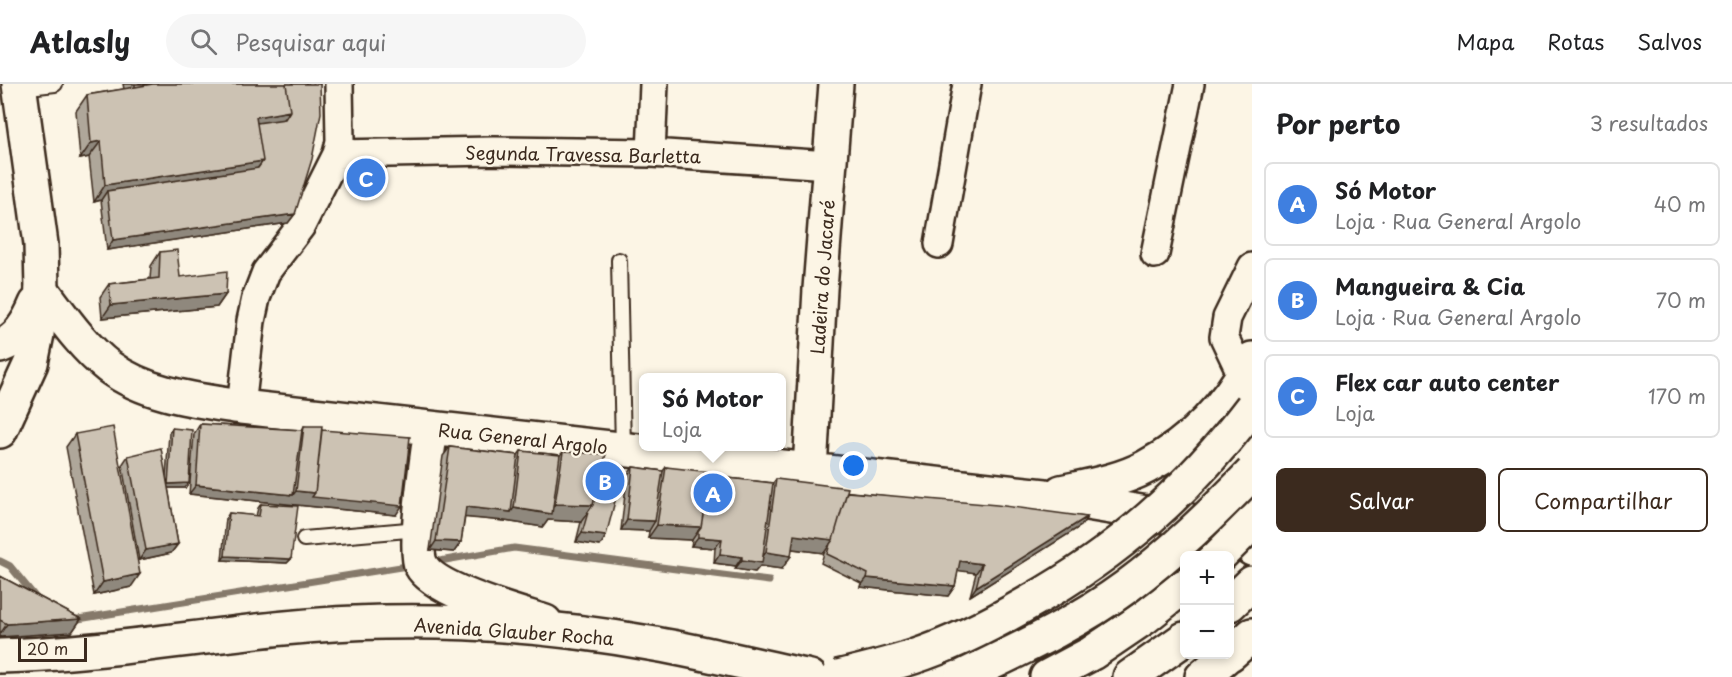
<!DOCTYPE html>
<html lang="pt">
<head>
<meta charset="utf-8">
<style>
  :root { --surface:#fff; --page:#f6f6f6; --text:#202124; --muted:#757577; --line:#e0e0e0; --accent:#3b2a1e }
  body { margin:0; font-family:"Playpen Sans",sans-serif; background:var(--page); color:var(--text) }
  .controls { position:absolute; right:18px; bottom:18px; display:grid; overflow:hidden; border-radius:9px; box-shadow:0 3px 9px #0003 }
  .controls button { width:54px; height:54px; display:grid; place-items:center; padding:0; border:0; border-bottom:2px solid var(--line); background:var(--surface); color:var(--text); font:30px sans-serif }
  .scale { position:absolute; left:18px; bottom:15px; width:69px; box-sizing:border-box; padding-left:6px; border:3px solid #3b2a1e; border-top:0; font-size:16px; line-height:21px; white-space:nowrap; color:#3b2a1e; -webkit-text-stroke:4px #fcf5e5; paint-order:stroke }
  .you { position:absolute; left:854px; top:382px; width:21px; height:21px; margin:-15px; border:4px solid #fff; border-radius:50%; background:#1a73e8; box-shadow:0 0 0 9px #1a73e833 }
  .badge { display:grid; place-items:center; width:39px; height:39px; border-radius:50%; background:var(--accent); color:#fff; font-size:20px; font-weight:700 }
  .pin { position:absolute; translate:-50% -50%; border:3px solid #fff; box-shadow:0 2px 6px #0006 }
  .popup { position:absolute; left:639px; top:289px; width:147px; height:78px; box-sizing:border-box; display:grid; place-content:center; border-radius:9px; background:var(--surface); filter:drop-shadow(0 2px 4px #0005); font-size:20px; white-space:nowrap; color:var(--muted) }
  .popup b { font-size:22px; color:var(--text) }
  .popup::after { content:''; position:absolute; left:50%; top:100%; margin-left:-12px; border:12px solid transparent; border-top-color:var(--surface) }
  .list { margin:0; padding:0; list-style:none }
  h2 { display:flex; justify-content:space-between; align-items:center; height:78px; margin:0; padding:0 24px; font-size:26px }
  h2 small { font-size:20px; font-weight:400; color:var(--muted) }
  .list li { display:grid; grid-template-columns:39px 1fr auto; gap:18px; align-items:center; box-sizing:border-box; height:84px; margin:0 12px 12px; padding:0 12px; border:2px solid var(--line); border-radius:9px }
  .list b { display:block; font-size:22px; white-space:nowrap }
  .list p { margin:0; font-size:20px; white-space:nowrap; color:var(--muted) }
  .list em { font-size:20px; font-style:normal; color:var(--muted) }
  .actions { display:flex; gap:12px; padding:18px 24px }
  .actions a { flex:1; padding:14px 0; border:2px solid var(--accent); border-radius:9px; text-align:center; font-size:21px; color:var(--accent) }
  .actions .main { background:var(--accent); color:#fff }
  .icon { flex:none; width:33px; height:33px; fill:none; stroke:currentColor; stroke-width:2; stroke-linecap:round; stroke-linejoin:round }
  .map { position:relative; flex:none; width:1252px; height:593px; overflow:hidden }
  header { display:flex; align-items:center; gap:36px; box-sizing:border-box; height:84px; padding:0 30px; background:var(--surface); border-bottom:2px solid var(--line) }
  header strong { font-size:28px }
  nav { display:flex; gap:33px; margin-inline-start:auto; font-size:21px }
  .search { width:420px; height:54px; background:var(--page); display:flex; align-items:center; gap:15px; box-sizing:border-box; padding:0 21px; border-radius:33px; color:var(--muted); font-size:22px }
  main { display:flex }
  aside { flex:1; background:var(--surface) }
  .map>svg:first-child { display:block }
</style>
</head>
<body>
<header>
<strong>Atlasly</strong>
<div class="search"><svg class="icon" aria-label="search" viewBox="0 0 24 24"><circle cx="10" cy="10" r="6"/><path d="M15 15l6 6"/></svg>Pesquisar aqui</div>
<nav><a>Mapa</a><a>Rotas</a><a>Salvos</a></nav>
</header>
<main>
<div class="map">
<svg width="1252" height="593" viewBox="0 0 1252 593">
  <rect width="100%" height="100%" fill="#fcf5e5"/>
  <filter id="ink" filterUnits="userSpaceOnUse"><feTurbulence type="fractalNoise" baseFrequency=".0167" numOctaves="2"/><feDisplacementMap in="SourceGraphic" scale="12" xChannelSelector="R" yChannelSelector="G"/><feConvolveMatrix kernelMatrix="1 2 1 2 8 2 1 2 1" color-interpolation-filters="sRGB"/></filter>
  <g filter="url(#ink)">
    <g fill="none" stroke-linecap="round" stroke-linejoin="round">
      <path stroke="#85796b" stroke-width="7" d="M 0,477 L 10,482 L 37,515
        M 434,478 L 514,464 L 769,497
        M 72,536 L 407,482"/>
      <defs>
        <path id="service" d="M 20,4 L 55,0
          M 619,176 L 623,365
          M 304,455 L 419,445"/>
        <path id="minor" d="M 651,69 L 654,0
          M 337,70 L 493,67 L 651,69 L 829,81
          M 939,160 L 967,0
          M 1155,170 L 1190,0
          M 1243,293 L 1224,253 L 1227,234 L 1252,183
          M 241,323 L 251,237 L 256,214 L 266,188 L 301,142 L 337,70 L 340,57 L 339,0"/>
        <path id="tertiary" d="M 42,206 C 62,232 82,262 109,283 C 147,311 196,316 241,323 L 1045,412 L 1183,435 L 1215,444 L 1238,454 L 1252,465
          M 431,344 C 428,367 413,465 421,481 C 434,507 517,529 545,538
          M 810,386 L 820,205 L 836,0
          M 1061,408 C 1089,402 1120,397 1146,383 C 1193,358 1227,322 1252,275
          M 1230,570 L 1252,551
          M 1202,593 L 1229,570"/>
        <path id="secondary" d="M 0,572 C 129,569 255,540 384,538 C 473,536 566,544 655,560 C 706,569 758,582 810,593"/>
        <path id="primary" d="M 0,262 C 19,256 29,237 36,220
          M 0,347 L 31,279 L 37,250 L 42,206 L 41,160 L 19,0
          M 1230,520 L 1252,499
          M 1130,593 L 1184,555"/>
        <path id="trunk" d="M 1047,593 L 1092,569 L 1145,533 L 1184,502"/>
      </defs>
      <use href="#service" stroke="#3b2a1e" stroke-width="18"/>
      <use href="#minor" stroke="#3b2a1e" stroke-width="32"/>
      <use href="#tertiary" stroke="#3b2a1e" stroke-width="38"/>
      <use href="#secondary" stroke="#3b2a1e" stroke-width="38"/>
      <use href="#primary" stroke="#3b2a1e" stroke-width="38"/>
      <use href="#trunk" stroke="#3b2a1e" stroke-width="38"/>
      <use href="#service" stroke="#fcf5e5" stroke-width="14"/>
      <use href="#minor" stroke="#fcf5e5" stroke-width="27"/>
      <use href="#tertiary" stroke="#fcf5e5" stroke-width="33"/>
      <use href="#secondary" stroke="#fcf5e5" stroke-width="33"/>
      <use href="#primary" stroke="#fcf5e5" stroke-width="33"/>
      <use href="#trunk" stroke="#fcf5e5" stroke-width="33"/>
      <defs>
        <path id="primary-bridge" d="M 838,593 C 863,587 888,581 913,573 C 953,560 992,540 1028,519 C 1119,468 1189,406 1252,323"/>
        <path id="trunk-bridge" d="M 1219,472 L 1252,439
          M 962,593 C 1018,566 1076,540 1126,503 C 1172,469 1212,430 1252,389"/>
      </defs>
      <use href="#primary-bridge" stroke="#3b2a1e" stroke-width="38" stroke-linecap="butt"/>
      <use href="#trunk-bridge" stroke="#3b2a1e" stroke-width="38" stroke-linecap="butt"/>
      <use href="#primary-bridge" stroke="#fcf5e5" stroke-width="33"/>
      <use href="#trunk-bridge" stroke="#fcf5e5" stroke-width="33"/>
    </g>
    <path fill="#afa79a" stroke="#3b2a1e" stroke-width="1.5" d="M 123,0 L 320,0 L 295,130 L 288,139 L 107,166 L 101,116 L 94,118 L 89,73 L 80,75 L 76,27 L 87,11 L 124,5 Z
      M 160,168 L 180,193 L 226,210 L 217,223 L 102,234 L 100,213 L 109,200 L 150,195 L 151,182 Z
      M 200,340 L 302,346 L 304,342 L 322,346 L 396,431 L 189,410 L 194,350 Z
      M 172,344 L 185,404 L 168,404 L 178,460 L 171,469 L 139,476 L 122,381 L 128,372 L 166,392 L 169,349 Z
      M 75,350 L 131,503 L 94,511 L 66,363 Z
      M 450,363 L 518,371 L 521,367 L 560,371 L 563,368 L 604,378 L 606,452 L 600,462 L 576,458 L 581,438 L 548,436 L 543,443 L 505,437 L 465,433 L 461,458 L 454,468 L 430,466 L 443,372 Z
      M 633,383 L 663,387 L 666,383 L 709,392 L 773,399 L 776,395 L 847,408 L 1087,433 L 1081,442 L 970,512 L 976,489 L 958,486 L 955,502 L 948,512 L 860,503 L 861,499 L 821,479 L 824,469 L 792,465 L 782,485 L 760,482 L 755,488 L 735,485 L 736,482 L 714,479 L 715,464 L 691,462 L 692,456 L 648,454 L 649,447 L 621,446 L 627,392 Z
      M 261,420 L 291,475 L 287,479 L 222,476 L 226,434 L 229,429 L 256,432 L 258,424 Z
      M 0,492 L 81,535 L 72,548 L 0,553 Z"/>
    <path fill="#8f887d" stroke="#3b2a1e" stroke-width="1.5" d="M 290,27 L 278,44 L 252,48 L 256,33 Z
      M 101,57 L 89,73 L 80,75 L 91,59 Z
      M 263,77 L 251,93 L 107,107 L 101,116 L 94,118 L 105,101 Z
      M 295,130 L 288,139 L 107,166 L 113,156 Z
      M 226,210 L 217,223 L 102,234 L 111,221 Z
      M 189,399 L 185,404 L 165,404 L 168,400 Z
      M 196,401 L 293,411 L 296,407 L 315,409 L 402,422 L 396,431 L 189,410 Z
      M 555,420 L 593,421 L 581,438 L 548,436 L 543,443 L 505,437 L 460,433 L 466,423 L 511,428 L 514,424 L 548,430 Z
      M 1087,433 L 1081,442 L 970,512 L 976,503 Z
      M 627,436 L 655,437 L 649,447 L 621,446 Z
      M 657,441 L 701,443 L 692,456 L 648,454 Z
      M 582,449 L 606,452 L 600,462 L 576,458 Z
      M 794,451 L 833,456 L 824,469 L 785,464 Z
      M 698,453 L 722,455 L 715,464 L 691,462 Z
      M 436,457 L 461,458 L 454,468 L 430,466 Z
      M 178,460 L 171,469 L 139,476 L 146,466 Z
      M 766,468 L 791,472 L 782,485 L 760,482 L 755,488 L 735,485 L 742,476 L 759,478 Z
      M 720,470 L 742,473 L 736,482 L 714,479 Z
      M 225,472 L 291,475 L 287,479 L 222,476 Z
      M 960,477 L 982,480 L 976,489 L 954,486 Z
      M 140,490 L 131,503 L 94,511 L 103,498 Z
      M 867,494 L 955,502 L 948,512 L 860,503 Z
      M 81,535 L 72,548 L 0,553 L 0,550 L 7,540 Z"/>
    <path fill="#ccc2b3" stroke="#3b2a1e" stroke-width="1.5" d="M 135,0 L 153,0 L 135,3 Z
      M 153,0 L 286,0 L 290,27 L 256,33 L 263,77 L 105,101 L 101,57 L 91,59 L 87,11 Z
      M 286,0 L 320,0 L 321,29 L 312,75 L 295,130 L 113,156 L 107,107 L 258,84 L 263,77 L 257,39 L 285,35 L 290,27 Z
      M 177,166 L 180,193 L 227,187 L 226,210 L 111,221 L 109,200 L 159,194 L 160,168 Z
      M 200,340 L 302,346 L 293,411 L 196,401 Z
      M 304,342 L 322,342 L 315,409 L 296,407 Z
      M 113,343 L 140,490 L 103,498 L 75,350 Z
      M 172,344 L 192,346 L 189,399 L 168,400 Z
      M 322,346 L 410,353 L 402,422 L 312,413 L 315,409 Z
      M 450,363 L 518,371 L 511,428 L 466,423 L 461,458 L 436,457 Z
      M 161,364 L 178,460 L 146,466 L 128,372 Z
      M 521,367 L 560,371 L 552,430 L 514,424 Z
      M 563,368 L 606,370 L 593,421 L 555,420 Z
      M 604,378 L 624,382 L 606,452 L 582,449 L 588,428 L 593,421 Z
      M 633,383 L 663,387 L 655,437 L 627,436 Z
      M 666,383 L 710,388 L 701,443 L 657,441 Z
      M 709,392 L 773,399 L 762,479 L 742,476 L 742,473 L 720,470 L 722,455 L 698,453 L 698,447 L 701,443 Z
      M 776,395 L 848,404 L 833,456 L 794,451 L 791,472 L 766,468 Z
      M 847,408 L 997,421 L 1087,433 L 976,503 L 982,480 L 960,477 L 955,502 L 867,494 L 868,490 L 827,470 L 830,460 L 833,456 Z
      M 261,420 L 298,422 L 291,475 L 225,472 L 229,429 L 259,432 Z
      M 0,492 L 81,535 L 7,540 L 0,536 Z"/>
  </g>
  <g text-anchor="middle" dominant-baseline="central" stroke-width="4.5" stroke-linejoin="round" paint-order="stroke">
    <g font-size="18" fill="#3b2a1e" stroke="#fcf5e5">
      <text transform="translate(583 70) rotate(1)">Segunda Travessa Barletta</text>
      <text transform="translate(822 193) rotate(-86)">Ladeira do Jacaré</text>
      <text transform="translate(523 354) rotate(6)">Rua General Argolo</text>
      <text transform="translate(514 547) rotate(4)">Avenida Glauber Rocha</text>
    </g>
  </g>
</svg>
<div class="controls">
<button>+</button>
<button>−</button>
</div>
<div class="scale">20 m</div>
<div class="you"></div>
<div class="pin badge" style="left:713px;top:409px;background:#3f7fe0">A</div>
<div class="popup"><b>Só Motor</b>Loja</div>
<div class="pin badge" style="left:605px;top:397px;background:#3f7fe0">B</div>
<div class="pin badge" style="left:366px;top:94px;background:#3f7fe0">C</div>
</div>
<aside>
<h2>Por perto<small>3 resultados</small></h2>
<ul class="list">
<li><span class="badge" style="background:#3f7fe0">A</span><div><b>Só Motor</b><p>Loja · Rua General Argolo</p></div><em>40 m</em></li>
<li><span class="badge" style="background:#3f7fe0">B</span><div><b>Mangueira &amp; Cia</b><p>Loja · Rua General Argolo</p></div><em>70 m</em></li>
<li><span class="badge" style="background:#3f7fe0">C</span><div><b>Flex car auto center</b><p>Loja</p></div><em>170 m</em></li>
</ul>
<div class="actions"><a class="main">Salvar</a><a>Compartilhar</a></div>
</aside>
</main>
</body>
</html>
